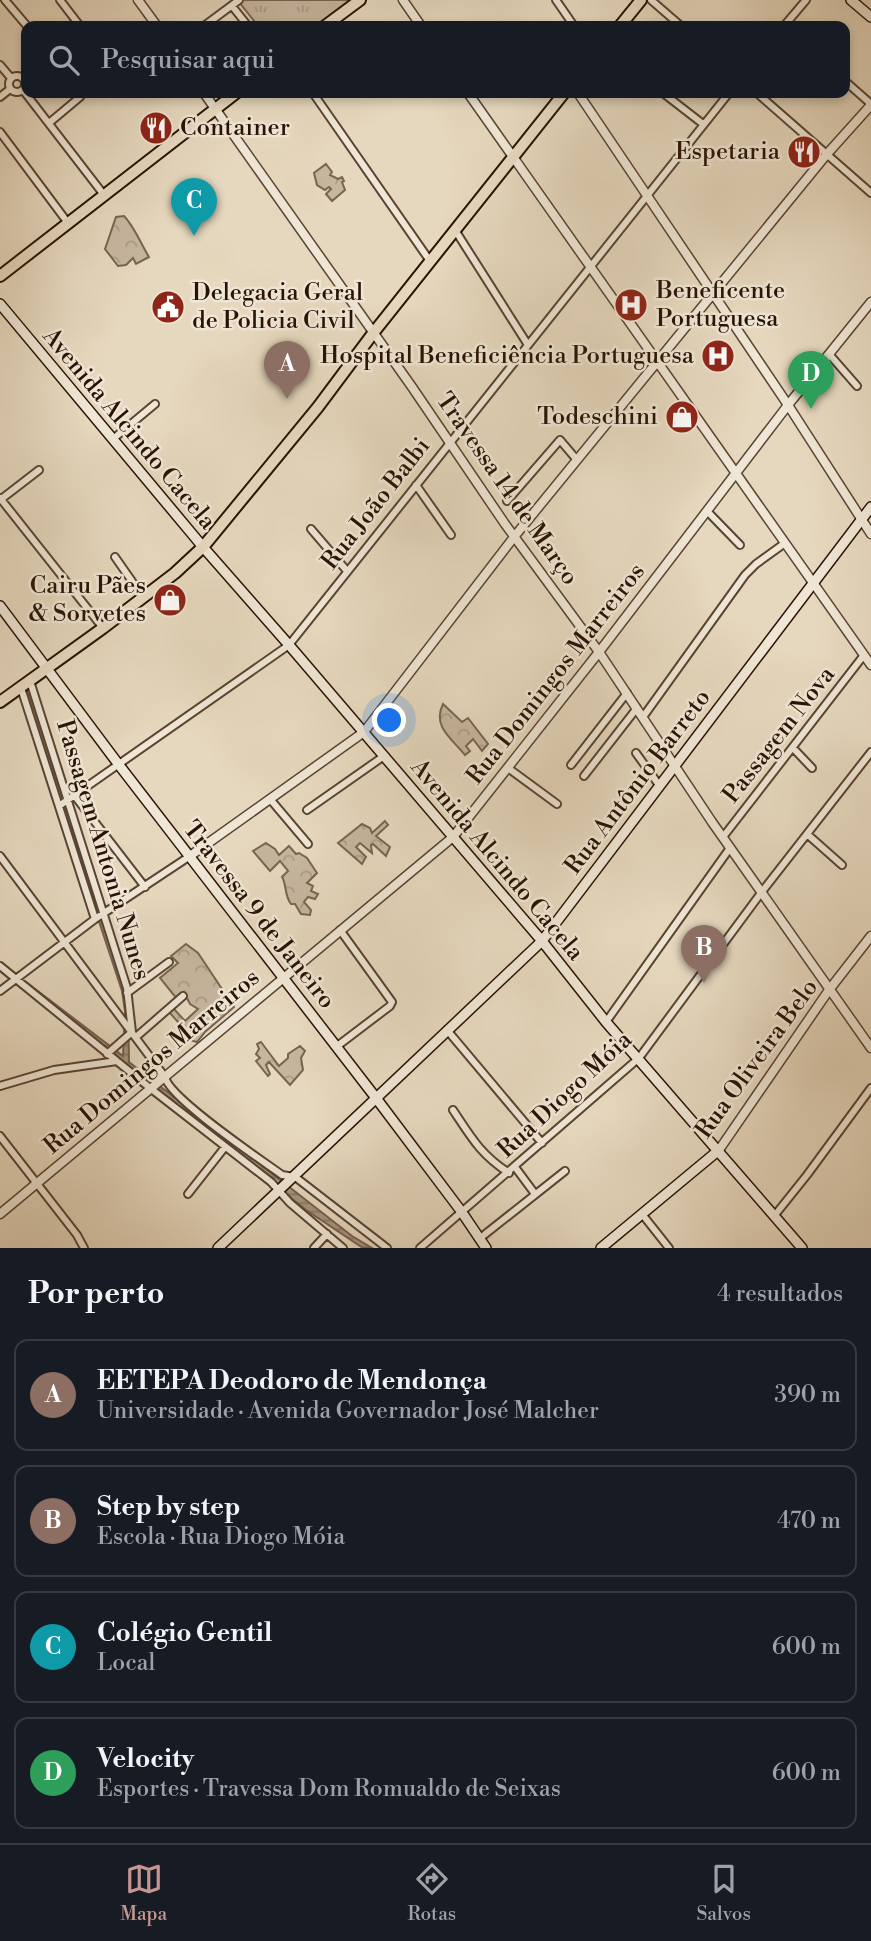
<!DOCTYPE html>
<html lang="pt">
<head>
<meta charset="utf-8">
<style>
  :root { --surface:#171b24; --page:#242831; --text:#f1f3f6; --muted:#9ea1a6; --line:#363941; --accent:#c59692 }
  body { margin:0; font-family:"Libre Bodoni",serif; background:var(--page); color:var(--text) }
  .you { position:absolute; left:390px; top:721px; width:24px; height:24px; margin:-18px; border:5px solid #fff; border-radius:50%; background:#1a73e8; box-shadow:0 0 0 10px #1a73e833 }
  .badge { display:grid; place-items:center; width:46px; height:46px; border-radius:50%; background:var(--accent); color:#fff; font-size:23px; font-weight:700 }
  .pin { position:absolute; translate:-50% -58px; filter:drop-shadow(0 2px 4px #0008) }
  .pin::after { content:''; position:absolute; top:37px; width:24px; height:21px; background:inherit; clip-path:polygon(0 0,100% 0,50% 100%) }
  .list { margin:0; padding:0; list-style:none }
  h2 { display:flex; justify-content:space-between; align-items:center; height:91px; margin:0; padding:0 28px; font-size:30px }
  h2 small { font-size:23px; font-weight:400; color:var(--muted) }
  .list li { display:grid; grid-template-columns:46px 1fr auto; gap:21px; align-items:center; box-sizing:border-box; height:112px; margin:0 14px 14px; padding:0 14px; border:2px solid var(--line); border-radius:14px }
  .list b { display:block; font-size:26px; white-space:nowrap }
  .list p { margin:0; font-size:23px; white-space:nowrap; color:var(--muted) }
  .list em { font-size:23px; font-style:normal; color:var(--muted) }
  .icon { flex:none; width:38px; height:38px; fill:none; stroke:currentColor; stroke-width:2; stroke-linecap:round; stroke-linejoin:round }
  .map { position:relative; flex:none; width:871px; height:1248px; overflow:hidden }
  .search { position:absolute; background:var(--surface); box-shadow:0 4px 10px #0003; left:21px; right:21px; top:21px; height:77px; display:flex; align-items:center; gap:18px; box-sizing:border-box; padding:0 24px; border-radius:14px; color:var(--muted); font-size:26px }
  .sheet { height:595px; background:var(--surface) }
  nav { display:flex; justify-content:space-around; align-items:center; box-sizing:border-box; height:98px; border-top:2px solid var(--line); background:var(--surface); font-size:19px; color:var(--muted) }
  nav a { display:grid; justify-items:center; gap:4px }
  nav .on { color:var(--accent) }
  .map>svg:first-child { display:block }
</style>
</head>
<body>
<div class="map">
<svg width="871" height="1248" viewBox="0 0 871 1248">
  <defs>
    <pattern id="grass-tufts" width="24" height="20" patternUnits="userSpaceOnUse" patternTransform="scale(1.75)"><rect width="24" height="20" fill="#c6b69e"/><path d="M3 7l-1-3M5 7V3M7 7l1-3M15 17l-1-3M17 17v-4M19 17l1-3" fill="none" stroke="#aa9b86"/></pattern>
    <pattern id="forest-crowns" width="20" height="18" patternUnits="userSpaceOnUse" patternTransform="scale(1.75)"><rect width="20" height="18" fill="#c6b69e"/><path d="M2 6a3 3 0 1 1 6 0M12 15a3 3 0 1 1 6 0" fill="none" stroke="#aa9b86"/></pattern>
    <pattern id="water-rules" width="6" height="5" patternUnits="userSpaceOnUse" patternTransform="scale(1.75)"><rect width="6" height="5" fill="#a6957e"/><path d="M0 2.5h6" fill="none" stroke="#877865"/></pattern>
  </defs>
  <rect width="100%" height="100%" fill="#e6d8be"/>
  <filter id="stains"><feTurbulence type="fractalNoise" baseFrequency=".00286" numOctaves="4"/><feColorMatrix values="0 0 0 0 .2 0 0 0 0 .09 0 0 0 0 .02 0 0 0 .5 -.17"/></filter>
  <radialGradient id="worn" r=".72"><stop offset=".6" stop-color="#630" stop-opacity="0"/><stop offset="1" stop-color="#630" stop-opacity=".3"/></radialGradient>
  <path fill="url(#grass-tufts)" stroke="#786450" stroke-width="2" d="M 242,0 L 355,0 L 320,26 L 258,26 L 239,2 Z"/>
  <path fill="url(#forest-crowns)" stroke="#786450" stroke-width="2" d="M 326,164 L 332,172 L 330,175 L 338,179 L 342,177 L 344,181 L 342,182 L 345,190 L 332,201 L 326,194 L 331,189 L 329,187 L 325,190 L 317,185 L 314,173 Z
    M 124,216 C 134,226 141,244 149,257 L 136,264 L 133,258 L 126,265 L 118,266 L 105,249 L 116,217 Z
    M 443,704 L 462,722 L 468,718 L 488,744 L 482,751 L 473,739 L 466,746 L 470,751 L 465,755 C 451,738 432,726 443,704 Z
    M 385,821 L 388,825 L 376,836 L 390,847 L 386,856 L 373,844 L 371,845 L 372,853 L 360,843 L 356,847 L 366,857 L 362,864 L 338,843 L 362,824 L 370,828 L 372,833 Z
    M 266,843 L 275,849 L 279,855 L 289,846 L 296,854 L 299,853 L 307,858 L 317,873 L 307,883 L 313,886 L 311,891 L 318,894 L 315,899 L 308,897 L 304,902 L 311,910 L 310,915 L 301,914 L 295,904 L 291,904 C 284,895 287,885 282,877 L 288,871 L 280,861 L 270,871 L 253,851 Z
    M 186,944 L 198,953 L 234,1007 L 205,1032 L 197,1042 L 186,1039 L 184,1033 L 177,1026 L 179,1023 L 169,1012 L 173,1008 L 185,1021 L 198,1009 L 190,1004 L 184,992 L 177,999 L 160,978 L 178,963 L 171,956 Z
    M 261,1042 L 279,1066 L 288,1058 L 288,1054 L 300,1046 L 305,1051 L 301,1058 L 303,1070 L 290,1085 L 269,1062 L 266,1065 L 270,1074 L 268,1076 L 256,1061 L 260,1058 L 256,1054 L 259,1049 L 257,1044 Z"/>
  <path fill="url(#water-rules)" stroke="#74614d" stroke-width="2" d="M 26,685 L 125,990 L 128,1003 L 129,1062 L 352,1236 L 372,1248 L 363,1248 L 306,1210 L 24,984 L 26,982 L 123,1056 L 125,1011 L 122,991 L 22,688 Z"/>
  <g fill="none" stroke-linecap="round" stroke-linejoin="round">
    <defs>
      <path id="minor" d="M 5,0 L 27,26
        M 60,0 L 80,26
        M 556,0 L 574,26
        M 651,0 L 681,26
        M 232,6 L 248,26
        M 204,26 L 239,0
        M 784,26 L 806,0
        M 0,65 L 11,78
        M9 84a8 8 0 1 1 16 0a8 8 0 1 1-16 0Z
        M 845,81 L 871,104
        M 23,90 L 104,195
        M 313,93 L 430,261
        M 663,93 L 703,124
        M 757,93 L 871,193
        M 0,97 L 10,89
        M 49,123 L 80,97 L 81,93
        M 0,132 L 68,223
        M 455,230 L 528,345
        M 829,354 L 857,386
        M 113,439 L 155,404
        M 416,485 L 451,535
        M 0,498 L 103,628
        M 0,500 L 39,470
        M 507,501 L 560,440 L 577,460
        M 707,511 L 740,545
        M 311,529 L 347,571
        M 115,557 L 143,597
        M 30,681 L 127,988 L 132,1032 L 107,1054
        M 21,688 L 95,919
        M 643,717 L 745,575 L 756,564 L 785,543
        M 793,748 L 812,768
        M 636,753 L 659,785
        M 571,765 L 627,693
        M 508,768 L 557,804
        M 584,776 L 637,708
        M 74,795 L 145,887
        M 270,799 L 308,844
        M 59,806 L 289,645 L 729,93
        M 307,810 L 384,756
        M 807,834 L 842,865
        M 723,837 L 864,655
        M 0,856 L 165,1077 C 169,1098 260,1159 282,1175 L 294,1177
        M 0,966 L 150,1088 L 271,1182 L 290,1203 L 343,1248
        M 0,991 L 95,919 L 190,856
        M 127,993 L 169,962
        M 606,1022 L 730,848
        M 447,1030 L 542,1143
        M 136,1037 L 183,996
        M 336,1047 L 390,1006 L 392,1002 L 340,930
        M 0,1086 L 54,1070 L 117,1061
        M 453,1110 C 471,1137 480,1154 509,1173
        M 0,1136 L 77,1235 L 84,1248
        M 515,1167 L 535,1194
        M 294,1176 L 387,1248
        M 188,1194 L 225,1147
        M 642,1214 L 669,1248
        M 775,1215 L 807,1175 L 871,1088
        M 479,1239 L 565,1171
        M 314,1248 L 327,1234
        M 420,1248 L 639,1058 L 761,893 L 871,752"/>
      <path id="tertiary" d="M 138,0 L 157,26
        M 403,0 L 421,26
        M 204,93 L 412,387 L 505,524 L 599,652 L 712,822 L 871,1048
        M 468,93 L 871,665
        M 578,93 L 788,405 L 871,534
        M 190,856 L 364,732 L 514,537 L 827,154 L 871,105
        M 719,1150 L 829,990 L 871,936
        M 0,1214 L 453,837 L 599,652 L 788,405 L 871,302"/>
      <path id="secondary" d="M 851,0 L 871,17
        M 0,304 L 203,547 L 289,645 L 542,941 L 606,1022 L 802,1248
        M 0,606 L 119,765 L 376,1098 L 461,1211 L 486,1248
        M 218,1248 L 542,941 L 871,507
        M 601,1248 L 719,1150"/>
      <path id="primary" d="M 325,26 L 360,0
        M 620,26 L 641,0
        M 0,276 L 236,93
        M 0,702 L 103,628 L 175,573 L 203,547 L 318,407 L 374,332 L 564,93"/>
    </defs>
    <use href="#minor" stroke="#584432" stroke-width="10"/>
    <use href="#tertiary" stroke="#584432" stroke-width="11"/>
    <use href="#secondary" stroke="#291203" stroke-width="12"/>
    <use href="#primary" stroke="#291203" stroke-width="14"/>
    <use href="#minor" stroke="#efe6d5" stroke-width="6"/>
    <use href="#tertiary" stroke="#efe6d5" stroke-width="8"/>
    <use href="#secondary" stroke="#efe6d5" stroke-width="9"/>
    <use href="#primary" stroke="#e6d8be" stroke-width="10"/>
  </g>
  <defs>
    <symbol id="restaurant-disc" viewBox="-11 -11 22 22"><circle r="9.5" fill="#8f2418" stroke="#efe6d5"/><path d="M-5-6h1v4h1v-4h1v4h1v-4h1v5L-1.5 .5V6h-2V.5L-5-1ZM5-6V6H3V1.5H1.5Q1.5-4 5-6Z" fill="#fff"/></symbol>
    <symbol id="hospital-disc" viewBox="-11 -11 22 22"><circle r="9.5" fill="#8f2418" stroke="#efe6d5"/><path d="M-5-5h3v3.5h4V-5h3V5h-3V1.5h-4V5h-3Z" fill="#fff"/></symbol>
    <symbol id="civic-disc" viewBox="-11 -11 22 22"><circle r="9.5" fill="#8f2418" stroke="#efe6d5"/><path d="M-.6-6.5H3V-4.5H.6V-3L4-1V1h2V6H-6V1h2V-1L-.6-3ZM-1.2 2.5V6h2.4V2.5Z" fill="#fff"/></symbol>
    <symbol id="shop-disc" viewBox="-11 -11 22 22"><circle r="9.5" fill="#8f2418" stroke="#efe6d5"/><path d="M-5-2.5h2.3a2.7 3.5 0 0 1 5.4 0H5L5.5 6h-11ZM-1.5-2.5h3a1.5 2.3 0 0 0-3 0Z" fill="#fff"/></symbol>
  </defs>
  <g fill-rule="evenodd">
    <use href="#restaurant-disc" x="137" y="109" width="38" height="38"/>
    <use href="#restaurant-disc" x="785" y="133" width="38" height="38"/>
    <use href="#hospital-disc" x="612" y="286" width="38" height="38"/>
    <use href="#civic-disc" x="149" y="288" width="38" height="38"/>
    <use href="#hospital-disc" x="699" y="337" width="38" height="38"/>
    <use href="#shop-disc" x="663" y="398" width="38" height="38"/>
    <use href="#shop-disc" x="151" y="581" width="38" height="38"/>
  </g>
  <g text-anchor="middle" dominant-baseline="central" stroke-width="5" stroke-linejoin="round" paint-order="stroke">
    <g font-size="24" fill="#291203" stroke="#efe6d5" text-anchor="end">
      <text x="180" y="128" text-anchor="start">Container</text>
      <text x="780" y="152">Espetaria</text>
      <text x="656" y="291" text-anchor="start">Beneficente<tspan x="656" dy="28">Portuguesa</tspan></text>
      <text x="192" y="293" text-anchor="start">Delegacia Geral<tspan x="192" dy="28">de Policia Civil</tspan></text>
      <text x="694" y="356">Hospital Beneficiência Portuguesa</text>
      <text x="658" y="417">Todeschini</text>
      <text x="146" y="586">Cairu Pães<tspan x="146" dy="28">&amp; Sorvetes</tspan></text>
    </g>
    <g font-size="24" fill="#291203" stroke="#efe6d5">
      <text transform="translate(129 429) rotate(50)">Avenida Alcindo Cacela</text>
      <text transform="translate(507 489) rotate(55)">Travessa 14 de Março</text>
      <text transform="translate(376 504) rotate(-52)">Rua João Balbi</text>
      <text transform="translate(556 674) rotate(-52)">Rua Domingos Marreiros</text>
      <text transform="translate(779 735) rotate(-52)">Passagem Nova</text>
      <text transform="translate(638 782) rotate(-53)">Rua Antônio Barreto</text>
      <text transform="translate(103 850) rotate(73)">Passagem Antonia Nunes</text>
      <text transform="translate(497 860) rotate(50)">Avenida Alcindo Cacela</text>
      <text transform="translate(259 915) rotate(52)">Travessa 9 de Janeiro</text>
      <text transform="translate(757 1059) rotate(-54)">Rua Oliveira Belo</text>
      <text transform="translate(152 1062) rotate(-40)">Rua Domingos Marreiros</text>
      <text transform="translate(565 1095) rotate(-43)">Rua Diogo Móia</text>
    </g>
  </g>
  <rect width="100%" height="100%" filter="url(#stains)"/>
  <rect width="100%" height="100%" fill="url(#worn)"/>
</svg>
<div class="you"></div>
<div class="pin badge" style="left:287px;top:399px;background:#8d6e63">A</div>
<div class="pin badge" style="left:704px;top:983px;background:#8d6e63">B</div>
<div class="pin badge" style="left:194px;top:236px;background:#0f9aa8">C</div>
<div class="pin badge" style="left:811px;top:409px;background:#2e9e5b">D</div>
<div class="search"><svg class="icon" aria-label="search" viewBox="0 0 24 24"><circle cx="10" cy="10" r="6"/><path d="M15 15l6 6"/></svg>Pesquisar aqui</div>
</div>
<section class="sheet">
<h2>Por perto<small>4 resultados</small></h2>
<ul class="list">
<li><span class="badge" style="background:#8d6e63">A</span><div><b>EETEPA Deodoro de Mendonça</b><p>Universidade · Avenida Governador José Malcher</p></div><em>390 m</em></li>
<li><span class="badge" style="background:#8d6e63">B</span><div><b>Step by step</b><p>Escola · Rua Diogo Móia</p></div><em>470 m</em></li>
<li><span class="badge" style="background:#0f9aa8">C</span><div><b>Colégio Gentil</b><p>Local</p></div><em>600 m</em></li>
<li><span class="badge" style="background:#2e9e5b">D</span><div><b>Velocity</b><p>Esportes · Travessa Dom Romualdo de Seixas</p></div><em>600 m</em></li>
</ul>
</section>
<nav>
<a class="on"><svg class="icon" aria-label="map" viewBox="0 0 24 24"><path d="M3 6l6-2 6 2 6-2v14l-6 2-6-2-6 2zM9 4v14M15 6v14"/></svg>Mapa</a>
<a><svg class="icon" aria-label="directions" viewBox="0 0 24 24"><path d="M12 3l9 9-9 9-9-9zM9 14v-3h6M13 9l2 2-2 2"/></svg>Rotas</a>
<a><svg class="icon" aria-label="saved" viewBox="0 0 24 24"><path d="M7 4h10v16l-5-4-5 4z"/></svg>Salvos</a>
</nav>
</body>
</html>
